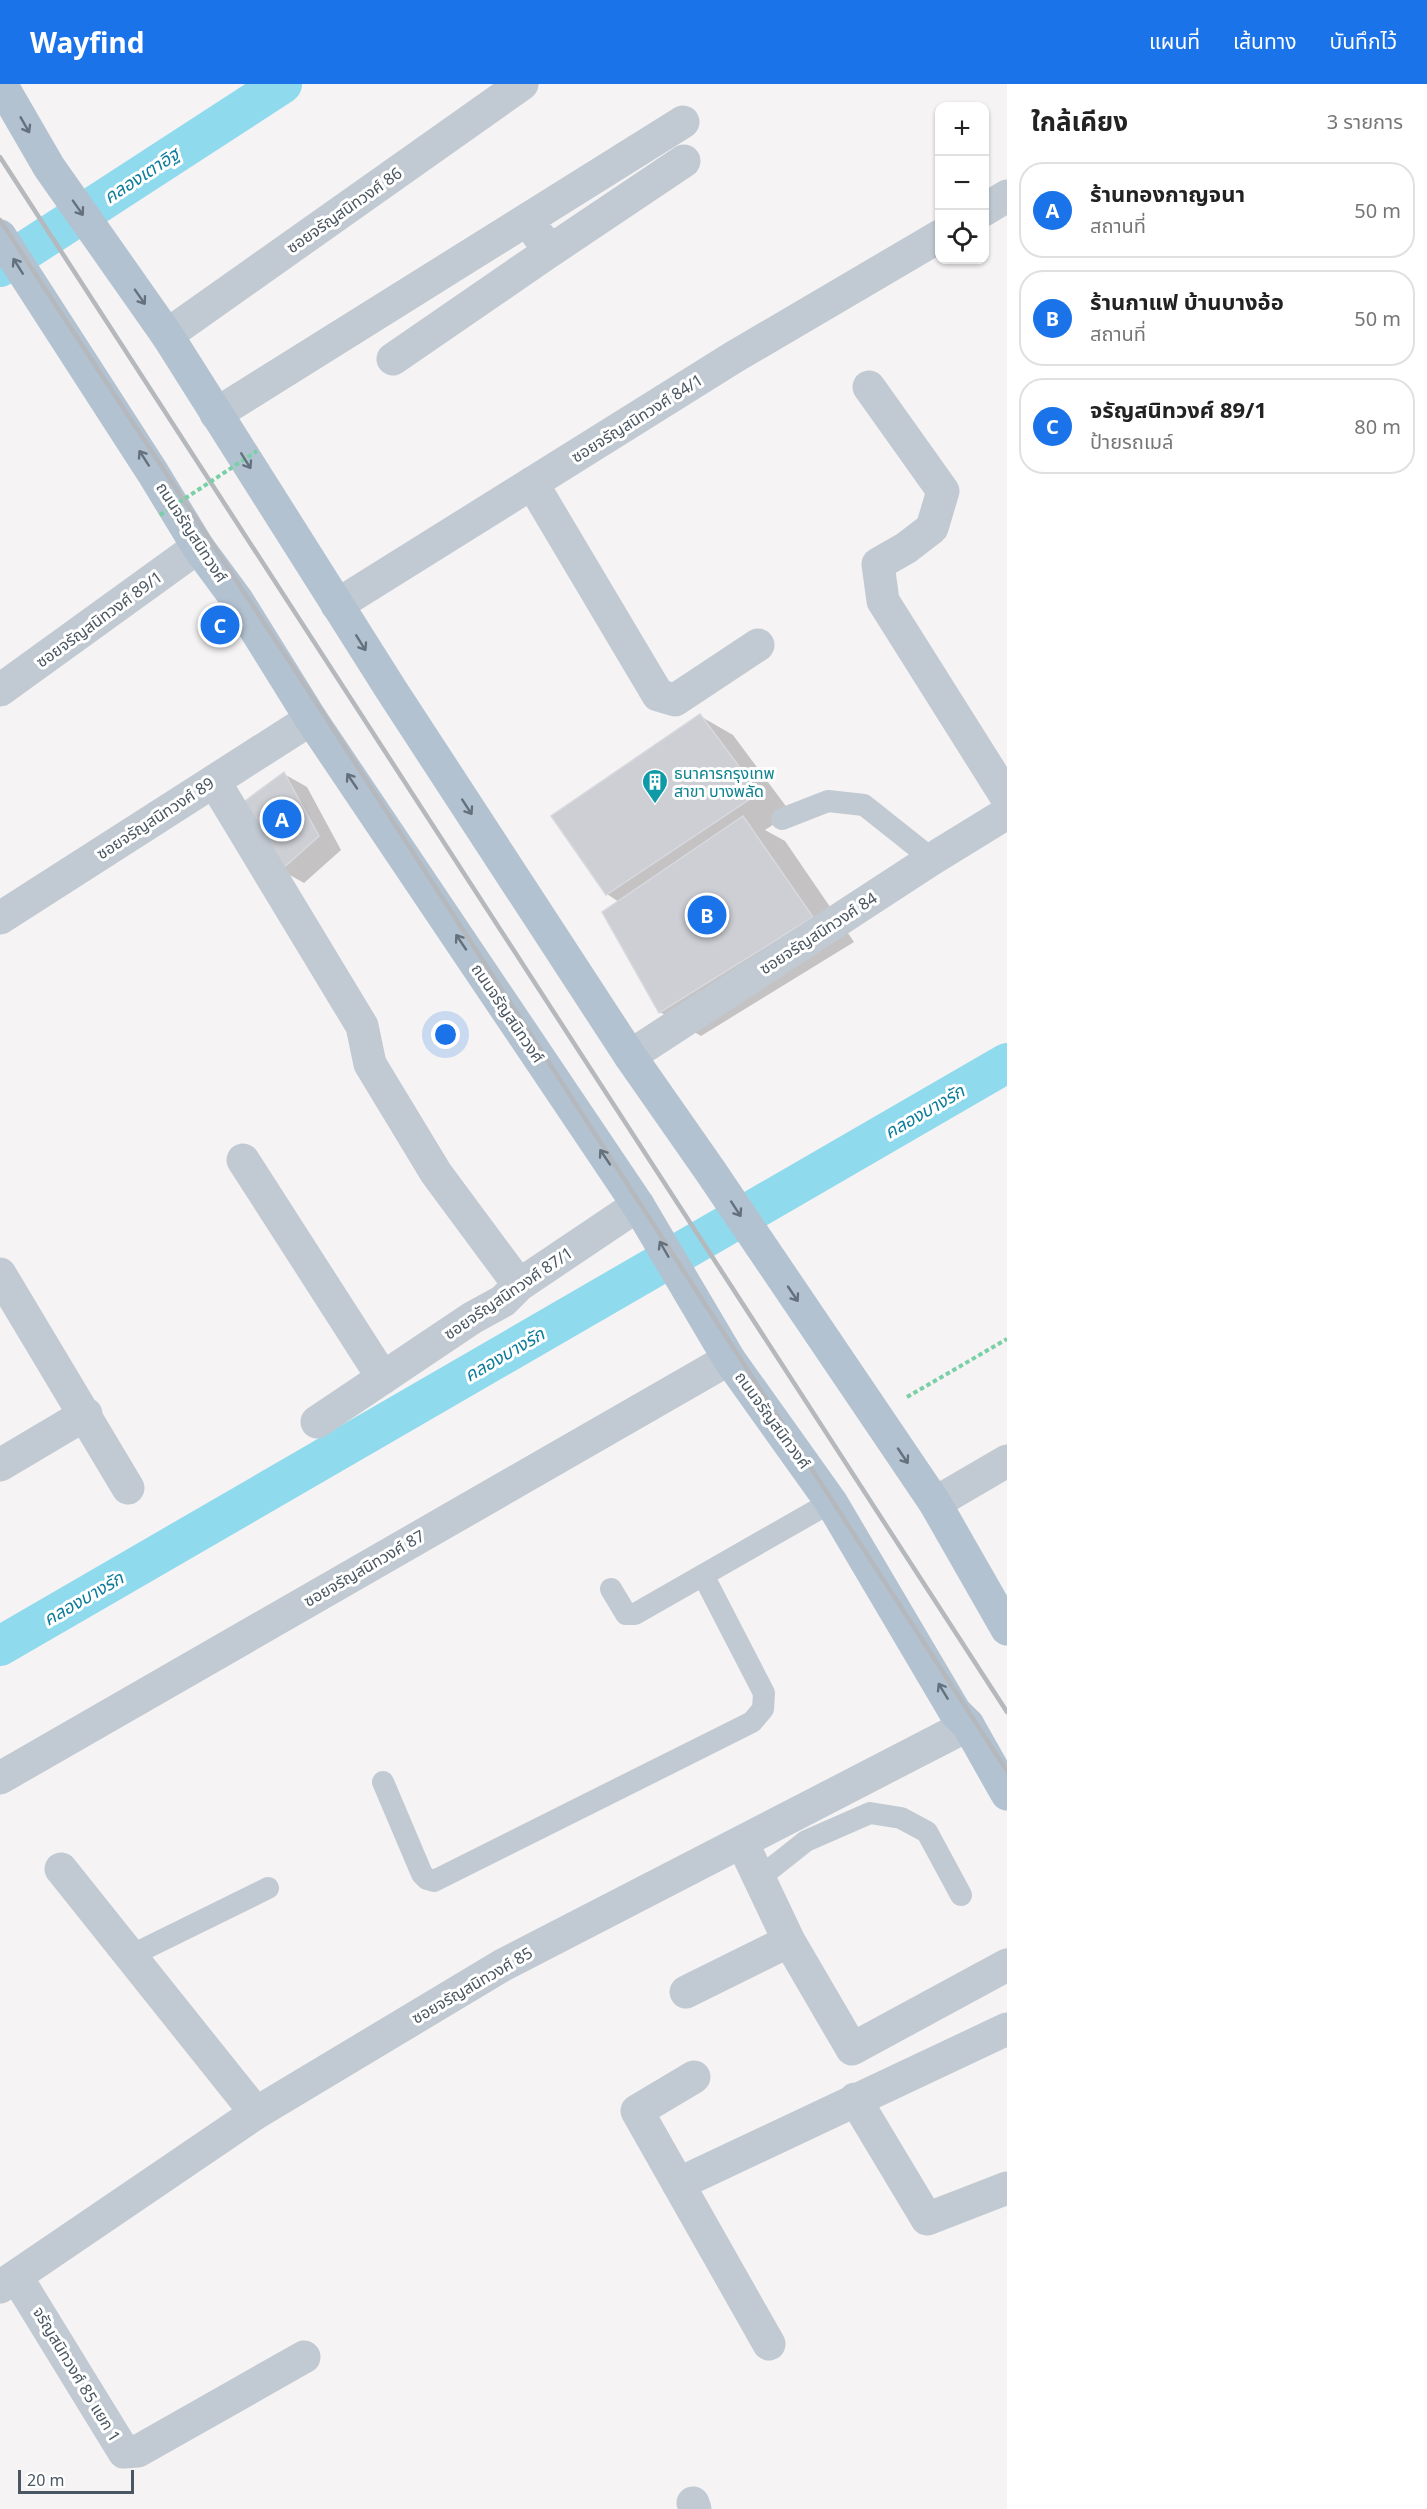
<!DOCTYPE html>
<html lang="th">
<head>
<meta charset="utf-8">
<style>
  :root { --surface:#fff; --page:#f2f2f2; --text:#222; --muted:#767676; --line:#e0e0e0; --accent:#1a73e8 }
  body { margin:0; font-family:"Noto Sans","Noto Sans Thai",sans-serif; background:var(--page); color:var(--text) }
  .controls { position:absolute; right:18px; top:18px; display:grid; overflow:hidden; border-radius:12px; box-shadow:0 2px 4px #0004 }
  .controls button { width:54px; height:54px; display:grid; place-items:center; padding:0; border:0; border-bottom:2px solid var(--line); background:var(--surface); color:var(--text); font:30px sans-serif }
  .scale { position:absolute; left:18px; bottom:15px; width:116px; box-sizing:border-box; padding-left:6px; border:3px solid #4a5661; border-top:0; font-size:16px; line-height:21px; white-space:nowrap; color:#4a5661; -webkit-text-stroke:4px #fff; paint-order:stroke }
  .you { position:absolute; left:446px; top:951px; width:21px; height:21px; margin:-15px; border:4px solid #fff; border-radius:50%; background:#1a73e8; box-shadow:0 0 0 9px #1a73e833 }
  .badge { display:grid; place-items:center; width:39px; height:39px; border-radius:50%; background:var(--accent); color:#fff; font-size:20px; font-weight:700 }
  .pin { position:absolute; translate:-50% -50%; border:3px solid #fff; box-shadow:0 2px 6px #0006 }
  .list { margin:0; padding:0; list-style:none }
  h2 { display:flex; justify-content:space-between; align-items:center; height:78px; margin:0; padding:0 24px; font-size:26px }
  h2 small { font-size:20px; font-weight:400; color:var(--muted) }
  .list li { display:grid; grid-template-columns:39px 1fr auto; gap:18px; align-items:center; box-sizing:border-box; height:96px; margin:0 12px 12px; padding:0 12px; border:2px solid var(--line); border-radius:24px }
  .list b { display:block; font-size:22px; white-space:nowrap }
  .list p { margin:0; font-size:20px; white-space:nowrap; color:var(--muted) }
  .list em { font-size:20px; font-style:normal; color:var(--muted) }
  .icon { flex:none; width:33px; height:33px; fill:none; stroke:currentColor; stroke-width:2; stroke-linecap:round; stroke-linejoin:round }
  .map { position:relative; flex:none; width:1007px; height:2425px; overflow:hidden }
  header { display:flex; align-items:center; gap:36px; box-sizing:border-box; height:84px; padding:0 30px; background:var(--accent); color:#fff }
  header strong { font-size:28px }
  nav { display:flex; gap:33px; margin-inline-start:auto; font-size:21px }
  main { display:flex }
  aside { flex:1; background:var(--surface) }
  .map>svg:first-child { display:block }
</style>
</head>
<body>
<header>
<strong>Wayfind</strong>
<nav><a>แผนที่</a><a>เส้นทาง</a><a>บันทึกไว้</a></nav>
</header>
<main>
<div class="map">
<svg width="1007" height="2425" viewBox="0 0 1007 2425">
  <rect width="100%" height="100%" fill="#f5f3f3"/>
  <path fill="#0003" d="M 700,632 L 733,651 L 791,729 L 765,746 L 785,757 L 854,858 L 701,952 L 660,928 L 619,818 L 607,810 Z
    M 284,690 L 307,703 L 341,766 L 304,799 L 281,786 Z"/>
  <g fill="none" stroke-linecap="round" stroke-linejoin="round">
    <path stroke="#90daee" stroke-width="40" d="M 0,183 L 282,0
      M 0,1562 L 1007,979"/>
  </g>
  <path fill="#cdcfd5" stroke="#d7d9de" stroke-width="1.5" d="M 700,630 L 759,709 L 606,811 L 551,732 Z
    M 284,688 L 319,752 L 280,787 L 245,717 Z
    M 743,732 L 813,833 L 659,929 L 602,828 Z"/>
  <g fill="none" stroke-linecap="round" stroke-linejoin="round">
    <path stroke="#7ad0a6" stroke-width="4" stroke-dasharray="4.5 3" stroke-linecap="butt" d="M 907,1313 L 1007,1255"/>
    <path stroke="#c1cad2" stroke-width="22" d="M 782,735 L 828,717 L 864,721 L 932,775
      M 611,1505 L 626,1530 L 635,1530 L 831,1418
      M 383,1698 L 422,1790 L 427,1795 L 434,1797 L 752,1638 L 763,1625 L 764,1609 L 703,1491
      M 758,1795 L 806,1757 L 870,1729 L 901,1734 L 927,1748 L 961,1811
      M 130,1872 L 268,1804"/>
    <path stroke="#c1cad2" stroke-width="33" d="M 984,126 L 1007,112
      M 527,136 L 550,167 L 684,77
      M 167,251 L 522,0
      M 393,275 L 550,167
      M 869,303 L 943,407 L 932,444 L 906,464 L 878,480 L 883,517 L 1007,714
      M 216,330 L 683,38
      M 532,399 L 658,611 L 675,616 L 758,561
      M 337,521 L 734,273 L 940,152
      M 0,606 L 198,463
      M 214,697 L 362,942 L 370,980 L 436,1089 L 519,1201
      M 0,834 L 311,635
      M 630,972 L 932,775 L 1007,729
      M 243,1076 L 383,1294
      M 0,1190 L 128,1404
      M 317,1338 L 472,1234 L 503,1217 L 519,1201 L 638,1121
      M 0,1381 L 86,1330
      M 935,1419 L 1007,1377
      M 0,1694 L 729,1275
      M 742,1758 L 789,1857 L 852,1965 L 1007,1881
      M 61,1785 L 256,2029
      M 686,1908 L 789,1857
      M 694,1993 L 637,2027 L 769,2260
      M 855,2015 L 927,2135 L 1007,2104
      M 678,2100 L 1007,1945
      M 16,2192 L 124,2368 L 138,2367 L 304,2273
      M 0,2203 L 256,2029 L 503,1881 L 968,1641
      M 693,2419 L 695,2425"/>
    <path stroke="#b3c2d1" stroke-width="33" d="M 1,0 L 49,83 L 167,251 L 392,607 L 630,972 L 711,1088 L 935,1419 L 1007,1545
      M 0,152 L 153,389 L 198,463 L 237,516 L 311,635 L 638,1121 L 729,1275 L 831,1418 L 955,1628 L 968,1641 L 1007,1710"/>
    <path stroke="#b5b8bd" stroke-width="4.5" d="M 0,73 L 1007,1628
      M 0,136 L 295,586 L 1007,1687"/>
    <path stroke="#7ad0a6" stroke-width="4" stroke-dasharray="4.5 3" stroke-linecap="butt" d="M 160,431 L 257,367"/>
  </g>
  <defs><path id="oneway-shaft" d="M-6 0H5M1.5-3L5.5 0L1.5 3" fill="none" stroke-width="1.6" stroke-linecap="round" stroke-linejoin="round" transform="scale(1.5)"/></defs>
  <g stroke="#64717d">
    <use href="#oneway-shaft" transform="translate(25 41) rotate(60)"/>
    <use href="#oneway-shaft" transform="translate(78 124) rotate(55)"/>
    <use href="#oneway-shaft" transform="translate(18 182) rotate(-122)"/>
    <use href="#oneway-shaft" transform="translate(140 213) rotate(55)"/>
    <use href="#oneway-shaft" transform="translate(144 374) rotate(-123)"/>
    <use href="#oneway-shaft" transform="translate(246 377) rotate(58)"/>
    <use href="#oneway-shaft" transform="translate(361 559) rotate(58)"/>
    <use href="#oneway-shaft" transform="translate(352 697) rotate(-124)"/>
    <use href="#oneway-shaft" transform="translate(467 723) rotate(57)"/>
    <use href="#oneway-shaft" transform="translate(461 858) rotate(-124)"/>
    <use href="#oneway-shaft" transform="translate(605 1073) rotate(-124)"/>
    <use href="#oneway-shaft" transform="translate(736 1125) rotate(57)"/>
    <use href="#oneway-shaft" transform="translate(664 1165) rotate(-120)"/>
    <use href="#oneway-shaft" transform="translate(793 1210) rotate(56)"/>
    <use href="#oneway-shaft" transform="translate(903 1372) rotate(56)"/>
    <use href="#oneway-shaft" transform="translate(943 1607) rotate(-121)"/>
  </g>
  <defs>
    <symbol id="building-pin" viewBox="-11 -11 22 30"><path d="M0 17L-7.5 6A9.5 9.5 0 1 1 7.5 6Z" fill="#0f9aa8" stroke="#fff"/><path d="M-4-6H4V6H1V3H-1V6H-4ZM-2.5-4.3h1.7v1.8h-1.7ZM.8-4.3h1.7v1.8H.8ZM-2.5-1h1.7V.8h-1.7ZM.8-1h1.7V.8H.8Z" fill="#fff"/></symbol>
  </defs>
  <g fill-rule="evenodd">
    <use href="#building-pin" x="640" y="683" width="30" height="40"/>
  </g>
  <g text-anchor="middle" dominant-baseline="central" stroke-width="6" stroke-linejoin="round" paint-order="stroke">
    <g font-size="16" fill="#4a5661" stroke="#fff">
      <text transform="translate(344 126) rotate(-35)">ซอยจรัญสนิทวงศ์ 86</text>
      <text transform="translate(637 334) rotate(-32)">ซอยจรัญสนิทวงศ์ 84/1</text>
      <text transform="translate(192 448) rotate(57)">ถนนจรัญสนิทวงศ์</text>
      <text transform="translate(99 535) rotate(-36)">ซอยจรัญสนิทวงศ์ 89/1</text>
      <text transform="translate(155 734) rotate(-33)">ซอยจรัญสนิทวงศ์ 89</text>
      <text transform="translate(818 849) rotate(-33)">ซอยจรัญสนิทวงศ์ 84</text>
      <text transform="translate(508 929) rotate(56)">ถนนจรัญสนิทวงศ์</text>
      <text transform="translate(508 1209) rotate(-34)">ซอยจรัญสนิทวงศ์ 87/1</text>
      <text transform="translate(773 1336) rotate(54)">ถนนจรัญสนิทวงศ์</text>
      <text transform="translate(364 1484) rotate(-30)">ซอยจรัญสนิทวงศ์ 87</text>
      <text transform="translate(472 1901) rotate(-30)">ซอยจรัญสนิทวงศ์ 85</text>
      <text transform="translate(77 2290) rotate(59)">จรัญสนิทวงศ์ 85 แยก 1</text>
    </g>
    <g font-size="16" fill="#0d838f" stroke="#fff" text-anchor="start">
      <text x="674" y="689">ธนาคารกรุงเทพ<tspan x="674" dy="18">สาขา บางพลัด</tspan></text>
    </g>
    <g font-size="18" font-style="italic" fill="#0c7c9b" stroke="#fff">
      <text transform="translate(141 91) rotate(-33)">คลองเตาอิฐ</text>
      <text transform="translate(924 1027) rotate(-30)">คลองบางรัก</text>
      <text transform="translate(504 1270) rotate(-30)">คลองบางรัก</text>
      <text transform="translate(83 1514) rotate(-30)">คลองบางรัก</text>
    </g>
  </g>
</svg>
<div class="controls">
<button>+</button>
<button>−</button>
<button><svg class="icon" aria-label="locate" viewBox="0 0 24 24"><circle cx="12" cy="12" r="6"/><path d="M12 2v4M12 18v4M2 12h4M18 12h4"/></svg></button>
</div>
<div class="scale">20 m</div>
<div class="you"></div>
<div class="pin badge" style="left:282px;top:735px">A</div>
<div class="pin badge" style="left:707px;top:831px">B</div>
<div class="pin badge" style="left:220px;top:541px">C</div>
</div>
<aside>
<h2>ใกล้เคียง<small>3 รายการ</small></h2>
<ul class="list">
<li><span class="badge">A</span><div><b>ร้านทองกาญจนา</b><p>สถานที่</p></div><em>50 m</em></li>
<li><span class="badge">B</span><div><b>ร้านกาแฟ บ้านบางอ้อ</b><p>สถานที่</p></div><em>50 m</em></li>
<li><span class="badge">C</span><div><b>จรัญสนิทวงศ์ 89/1</b><p>ป้ายรถเมล์</p></div><em>80 m</em></li>
</ul>
</aside>
</main>
</body>
</html>
